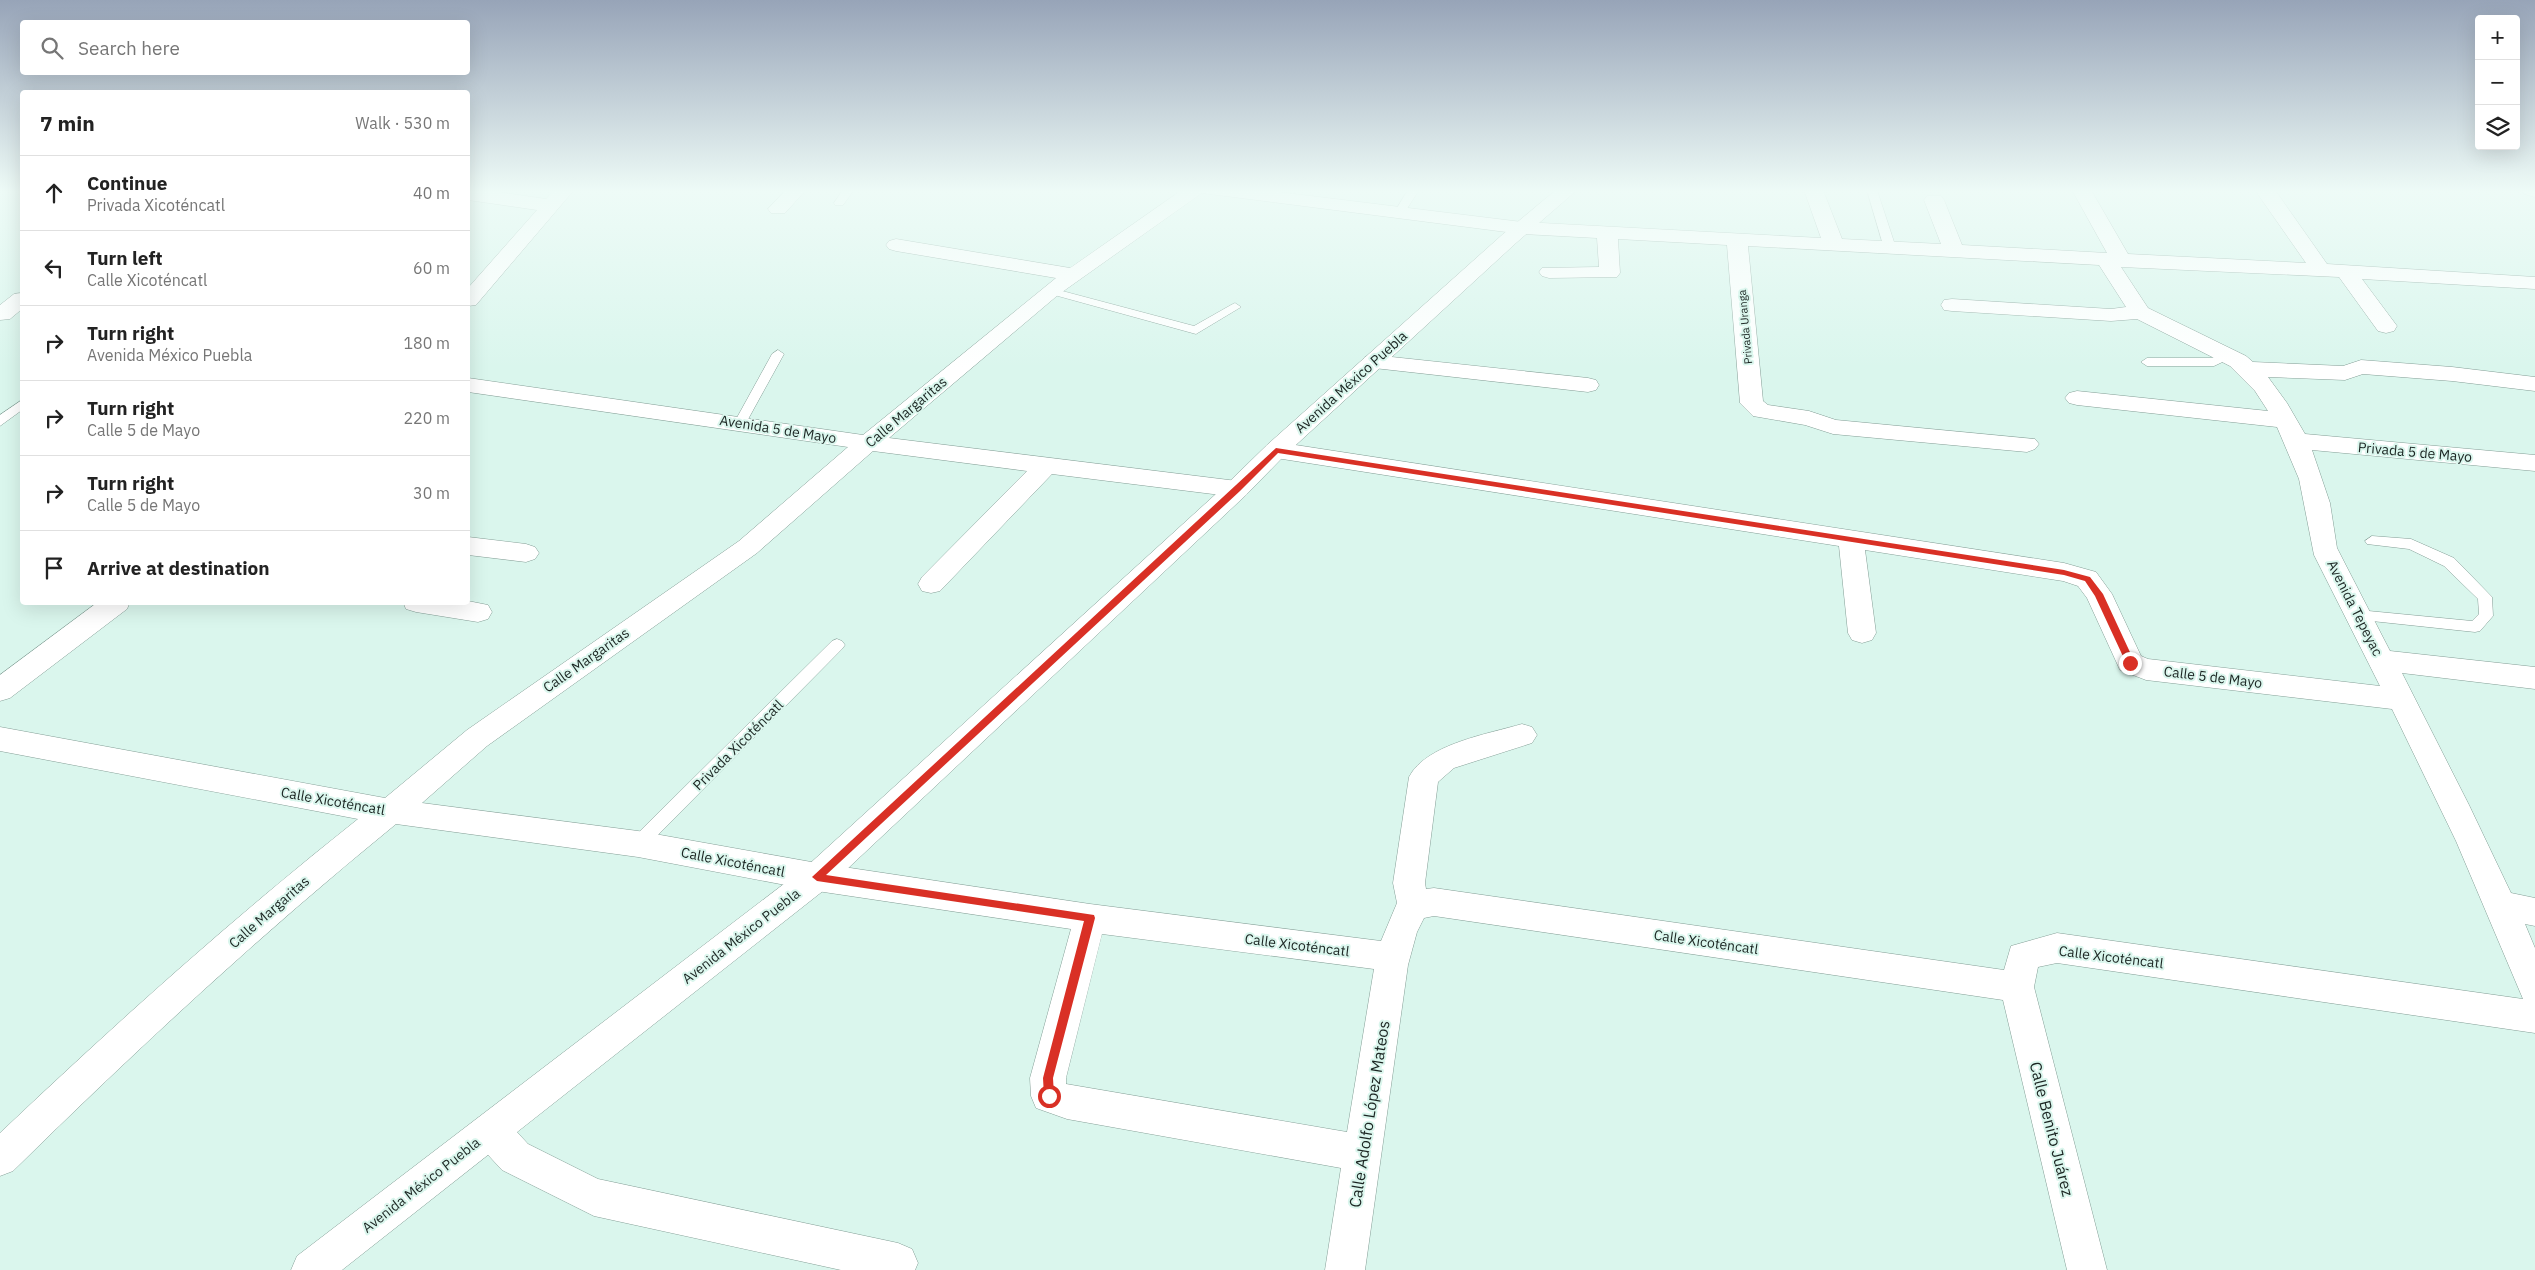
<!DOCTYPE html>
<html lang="en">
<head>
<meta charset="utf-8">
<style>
  :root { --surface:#fff; --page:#f2f2f2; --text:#222; --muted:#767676; --line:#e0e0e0 }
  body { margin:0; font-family:"IBM Plex Sans",sans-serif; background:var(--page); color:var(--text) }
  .controls { position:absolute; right:15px; top:15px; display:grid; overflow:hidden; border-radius:5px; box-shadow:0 5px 20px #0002 }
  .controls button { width:45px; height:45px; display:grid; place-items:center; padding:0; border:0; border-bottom:1px solid var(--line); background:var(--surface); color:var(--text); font:25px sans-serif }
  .stop { position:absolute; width:15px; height:15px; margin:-11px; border:4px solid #d93025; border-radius:50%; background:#fff }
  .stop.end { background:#d93025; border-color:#fff; box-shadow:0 1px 5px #0008 }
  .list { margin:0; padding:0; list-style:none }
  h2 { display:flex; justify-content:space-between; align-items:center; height:65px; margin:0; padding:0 20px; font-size:21px }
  h2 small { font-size:16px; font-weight:400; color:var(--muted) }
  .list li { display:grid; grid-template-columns:32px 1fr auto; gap:15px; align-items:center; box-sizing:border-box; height:75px; padding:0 20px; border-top:1px solid var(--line) }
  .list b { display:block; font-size:19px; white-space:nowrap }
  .list p { margin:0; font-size:16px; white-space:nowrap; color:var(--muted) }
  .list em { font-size:16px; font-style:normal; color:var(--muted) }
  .icon { flex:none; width:28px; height:28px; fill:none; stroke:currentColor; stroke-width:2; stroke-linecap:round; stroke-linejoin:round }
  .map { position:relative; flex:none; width:2535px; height:1270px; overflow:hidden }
  .search { position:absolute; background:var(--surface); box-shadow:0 5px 20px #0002; left:20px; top:20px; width:450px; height:55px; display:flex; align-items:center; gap:12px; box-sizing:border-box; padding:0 18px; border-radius:5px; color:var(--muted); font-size:19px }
  .panel { position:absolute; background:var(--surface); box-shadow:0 5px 20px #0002; left:20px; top:90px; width:450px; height:515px; border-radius:5px }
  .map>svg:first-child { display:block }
</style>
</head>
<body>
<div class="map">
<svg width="2535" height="1270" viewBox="0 0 2535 1270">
  <rect width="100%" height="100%" fill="#daf6ed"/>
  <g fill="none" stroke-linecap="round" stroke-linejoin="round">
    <defs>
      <path id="service" d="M 843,190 L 854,190 L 843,205 L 835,205 L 834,203 Z
        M 1408,190 L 1419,190 L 1403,215 L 1395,215 L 1394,213 Z
        M 1867,190 L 1877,190 L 1896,248 L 1894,250 L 1890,251 L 1884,248 Z
        M 1051,288 L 1194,326 L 1231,305 L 1235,303 L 1241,307 L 1196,334 L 1047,293 L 1047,289 Z
        M 778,350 L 784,354 L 746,423 L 745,426 L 735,426 L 734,423 L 772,354 Z
        M 2227,351 L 2233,355 L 2231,358 L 2214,366 L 2147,366 L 2141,362 L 2147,358 L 2212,358 Z
        M 22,400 L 22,410 L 0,426 L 0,415 Z
        M 2372,536 L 2411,539 L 2454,558 L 2492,597 L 2493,616 L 2480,631 L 2475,632 L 2353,619 L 2351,615 L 2353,611 L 2358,610 L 2472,621 L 2479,614 L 2478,599 L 2444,566 L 2409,549 L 2367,544 L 2365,541 Z
        M 837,639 L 842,641 L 845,645 L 842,649 L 644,849 L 638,851 L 632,849 L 629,844 L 632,839 L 832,641 Z"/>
      <path id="minor" d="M 468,190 L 484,190 L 546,199 L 554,190 L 574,190 L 476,305 L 468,306 L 468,288 L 537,210 L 468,200 Z
        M 786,190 L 806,190 L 785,213 L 771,213 L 768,209 Z
        M 1182,190 L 1262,190 L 1522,222 L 1821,238 L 1804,190 L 1823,190 L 1842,239 L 1941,244 L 1924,200 L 1927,196 L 1941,196 L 1944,200 L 1962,245 L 2107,253 L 2072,190 L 2091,190 L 2128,254 L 2306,263 L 2257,193 L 2259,190 L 2275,190 L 2327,264 L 2535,277 L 2535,289 L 2362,279 L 2397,326 L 2394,331 L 2386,333 L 2378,331 L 2339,277 L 2121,267 L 2148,308 L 2246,356 L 2253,362 L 2343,366 L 2361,360 L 2452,367 L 2535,377 L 2535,391 L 2452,381 L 2363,374 L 2345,380 L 2268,377 L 2287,403 L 2305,434 L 2535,455 L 2535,471 L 2312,450 L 2330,503 L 2337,548 L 2390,651 L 2535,667 L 2535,689 L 2402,673 L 2469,805 L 2511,893 L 2535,898 L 2535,926 L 2525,924 L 2535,948 L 2535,1033 L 2057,963 L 2038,967 L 2034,987 L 2107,1270 L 2067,1270 L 2003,1000 L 1434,916 L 1424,918 L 1417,932 L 1408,965 L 1365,1270 L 1325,1270 L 1341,1168 L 1067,1119 L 1036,1108 L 1031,1096 L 1030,1078 L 1071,929 L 817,891 L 638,857 L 396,824 C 262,933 136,1050 13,1171 L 0,1176 L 0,1133 C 115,1024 233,918 358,819 L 0,751 L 0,727 L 385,798 L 467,730 L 739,541 L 848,447 L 468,392 L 468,378 L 863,435 L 1056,278 L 896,251 L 889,249 L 886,245 L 889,241 L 896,239 L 1070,268 ZM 1202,193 L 1522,234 L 1597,238 L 1599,267 L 1542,268 L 1539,272 L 1542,276 L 1549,278 L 1617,277 L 1620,273 L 1618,239 L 1727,245 L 1740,403 L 1753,416 L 1805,425 L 1833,434 L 2027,452 L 2035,449 L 2039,444 L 2035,439 L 1836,420 L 1809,411 L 1768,405 L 1763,401 L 1748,246 L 2099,265 L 2126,307 L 2111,309 L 1952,299 L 1944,300 L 1941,305 L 1944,310 L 1952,311 L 2111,321 L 2137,319 L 2230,366 L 2255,391 L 2268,411 L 2077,391 L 2069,393 L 2065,398 L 2069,403 L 2077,405 L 2277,427 L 2299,479 L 2314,555 L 2380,686 L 2148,659 L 2141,656 L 2112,594 L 2096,572 L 2064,563 L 1276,442 L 1267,445 L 1264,450 L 1267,455 L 1276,458 L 1839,546 L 1848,633 L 1852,640 L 1862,643 L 1872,640 L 1876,633 L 1865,550 L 2063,581 L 2078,586 L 2087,598 L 2120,670 L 2146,680 L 2392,709 L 2456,841 L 2523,999 L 2057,933 L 2011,946 L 2004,970 L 1434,888 L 1426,889 L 1425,883 L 1438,782 L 1454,768 L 1532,743 L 1537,735 L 1532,727 L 1522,724 C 1488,734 1426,744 1409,777 L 1393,883 L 1397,903 L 1381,941 L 1090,904 L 817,863 L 638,831 L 422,803 L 487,746 L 757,553 L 873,451 L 1027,471 L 922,577 L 918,584 L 922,591 L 931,593 L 940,591 L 1052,474 L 1237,497 L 1246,495 L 1249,489 L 1246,483 L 1237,481 L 889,438 L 1058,295 ZM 1102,934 L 1374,969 L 1347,1132 L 1066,1084 L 1066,1078 Z
        M 2522,190 L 2535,190 L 2535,197 L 2524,194 Z
        M 22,293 L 22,309 L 10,319 L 0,320 L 0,305 L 14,294 Z
        M 1373,355 L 1588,378 L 1596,380 L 1599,385 L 1596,390 L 1588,392 L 1365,367 L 1362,362 L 1365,357 Z
        M 468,537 L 526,544 L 535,547 L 539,553 L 535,559 L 526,562 L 468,555 Z
        M 468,601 L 488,605 L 492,612 L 488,619 L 478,622 L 416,612 L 406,609 L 403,602 L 468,602 Z
        M 98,602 L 130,602 L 127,609 L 10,698 L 0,701 L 0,675 Z
        M 491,1113 L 504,1118 L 528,1144 L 598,1179 L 898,1243 L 912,1249 L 918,1263 L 915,1270 L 841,1270 L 594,1216 L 502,1170 L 478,1144 L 473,1131 L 478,1118 Z"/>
      <path id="secondary" d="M 1556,190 L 1577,190 L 1516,243 L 1285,455 L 1246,495 L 828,887 L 342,1270 L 291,1270 L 297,1256 L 806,867 L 1228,483 L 1267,445 L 1502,235 Z"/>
    </defs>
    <use href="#service" stroke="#849e96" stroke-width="1"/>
    <use href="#minor" stroke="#849e96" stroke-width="1"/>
    <use href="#secondary" stroke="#849e96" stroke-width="1"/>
    <use href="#service" fill="#fff" fill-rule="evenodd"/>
    <use href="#minor" fill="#fff" fill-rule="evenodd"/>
    <use href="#secondary" fill="#fff" fill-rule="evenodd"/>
  </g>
  <linearGradient id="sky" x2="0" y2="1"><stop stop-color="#97a4b8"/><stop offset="0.52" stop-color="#eefbf7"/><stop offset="1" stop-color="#eefbf7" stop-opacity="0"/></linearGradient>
  <rect width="2535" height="368" fill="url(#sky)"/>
  <path fill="#d93025" d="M 1276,448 L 2064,570 L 2090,577 L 2103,594 L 2135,663 L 2127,665 L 2095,596 L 2085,581 L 2064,575 L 1278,453 L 1240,491 L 826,875 L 1094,915 L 1095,918 L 1053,1078 L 1054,1096 L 1049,1101 L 1044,1096 L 1043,1078 L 1084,921 L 817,881 L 812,877 Z"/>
  <g text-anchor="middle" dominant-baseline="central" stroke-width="4" stroke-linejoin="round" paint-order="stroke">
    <g font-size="11" fill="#1b2522" stroke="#daf6ed">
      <text transform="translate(1745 327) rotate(-95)">Privada Uranga</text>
    </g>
    <g font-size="14" fill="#1b2522" stroke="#daf6ed">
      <text transform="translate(1351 382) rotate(-42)">Avenida México Puebla</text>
      <text transform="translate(906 412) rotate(-40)">Calle Margaritas</text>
      <text transform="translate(778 429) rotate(9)">Avenida 5 de Mayo</text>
      <text transform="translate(2415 452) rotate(5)">Privada 5 de Mayo</text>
      <text transform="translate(2355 608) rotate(63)">Avenida Tepeyac</text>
      <text transform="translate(586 660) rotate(-35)">Calle Margaritas</text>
      <text transform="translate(2213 677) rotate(7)">Calle 5 de Mayo</text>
      <text transform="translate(738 745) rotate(-45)">Privada Xicoténcatl</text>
      <text transform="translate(333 801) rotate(10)">Calle Xicoténcatl</text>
      <text transform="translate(733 862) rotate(11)">Calle Xicoténcatl</text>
      <text transform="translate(269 912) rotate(-41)">Calle Margaritas</text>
      <text transform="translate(741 936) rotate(-38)">Avenida México Puebla</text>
      <text transform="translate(1706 942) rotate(8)">Calle Xicoténcatl</text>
      <text transform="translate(1297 945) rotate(7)">Calle Xicoténcatl</text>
      <text transform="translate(2111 957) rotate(7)">Calle Xicoténcatl</text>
      <text transform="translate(421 1185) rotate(-38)">Avenida México Puebla</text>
    </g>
    <g font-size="16" fill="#1b2522" stroke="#daf6ed">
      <text transform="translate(1369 1114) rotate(-81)">Calle Adolfo López Mateos</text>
      <text transform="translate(2052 1129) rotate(76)">Calle Benito Juárez</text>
    </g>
  </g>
</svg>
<div class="controls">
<button>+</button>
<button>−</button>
<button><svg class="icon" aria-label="layers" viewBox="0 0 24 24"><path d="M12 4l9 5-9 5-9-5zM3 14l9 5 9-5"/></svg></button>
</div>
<div class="stop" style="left:1049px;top:1096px"></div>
<div class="stop end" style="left:2130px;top:663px"></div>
<div class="search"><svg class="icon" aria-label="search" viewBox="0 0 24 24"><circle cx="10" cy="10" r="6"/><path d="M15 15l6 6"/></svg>Search here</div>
<section class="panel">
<h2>7 min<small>Walk · 530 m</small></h2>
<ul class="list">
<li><svg class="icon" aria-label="ahead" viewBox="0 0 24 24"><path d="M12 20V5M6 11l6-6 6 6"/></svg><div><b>Continue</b><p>Privada Xicoténcatl</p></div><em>40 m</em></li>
<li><svg class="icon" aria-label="left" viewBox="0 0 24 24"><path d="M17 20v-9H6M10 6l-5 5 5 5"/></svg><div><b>Turn left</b><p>Calle Xicoténcatl</p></div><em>60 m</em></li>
<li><svg class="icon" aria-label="right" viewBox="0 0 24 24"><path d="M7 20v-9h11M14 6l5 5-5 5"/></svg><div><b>Turn right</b><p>Avenida México Puebla</p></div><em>180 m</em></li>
<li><svg class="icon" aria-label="right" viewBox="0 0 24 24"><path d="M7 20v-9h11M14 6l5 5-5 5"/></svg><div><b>Turn right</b><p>Calle 5 de Mayo</p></div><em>220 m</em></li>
<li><svg class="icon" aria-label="right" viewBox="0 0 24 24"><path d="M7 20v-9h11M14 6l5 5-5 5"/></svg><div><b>Turn right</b><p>Calle 5 de Mayo</p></div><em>30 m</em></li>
<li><svg class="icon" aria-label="arrive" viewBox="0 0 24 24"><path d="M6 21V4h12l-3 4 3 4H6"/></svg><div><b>Arrive at destination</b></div></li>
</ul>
</section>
</div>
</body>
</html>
